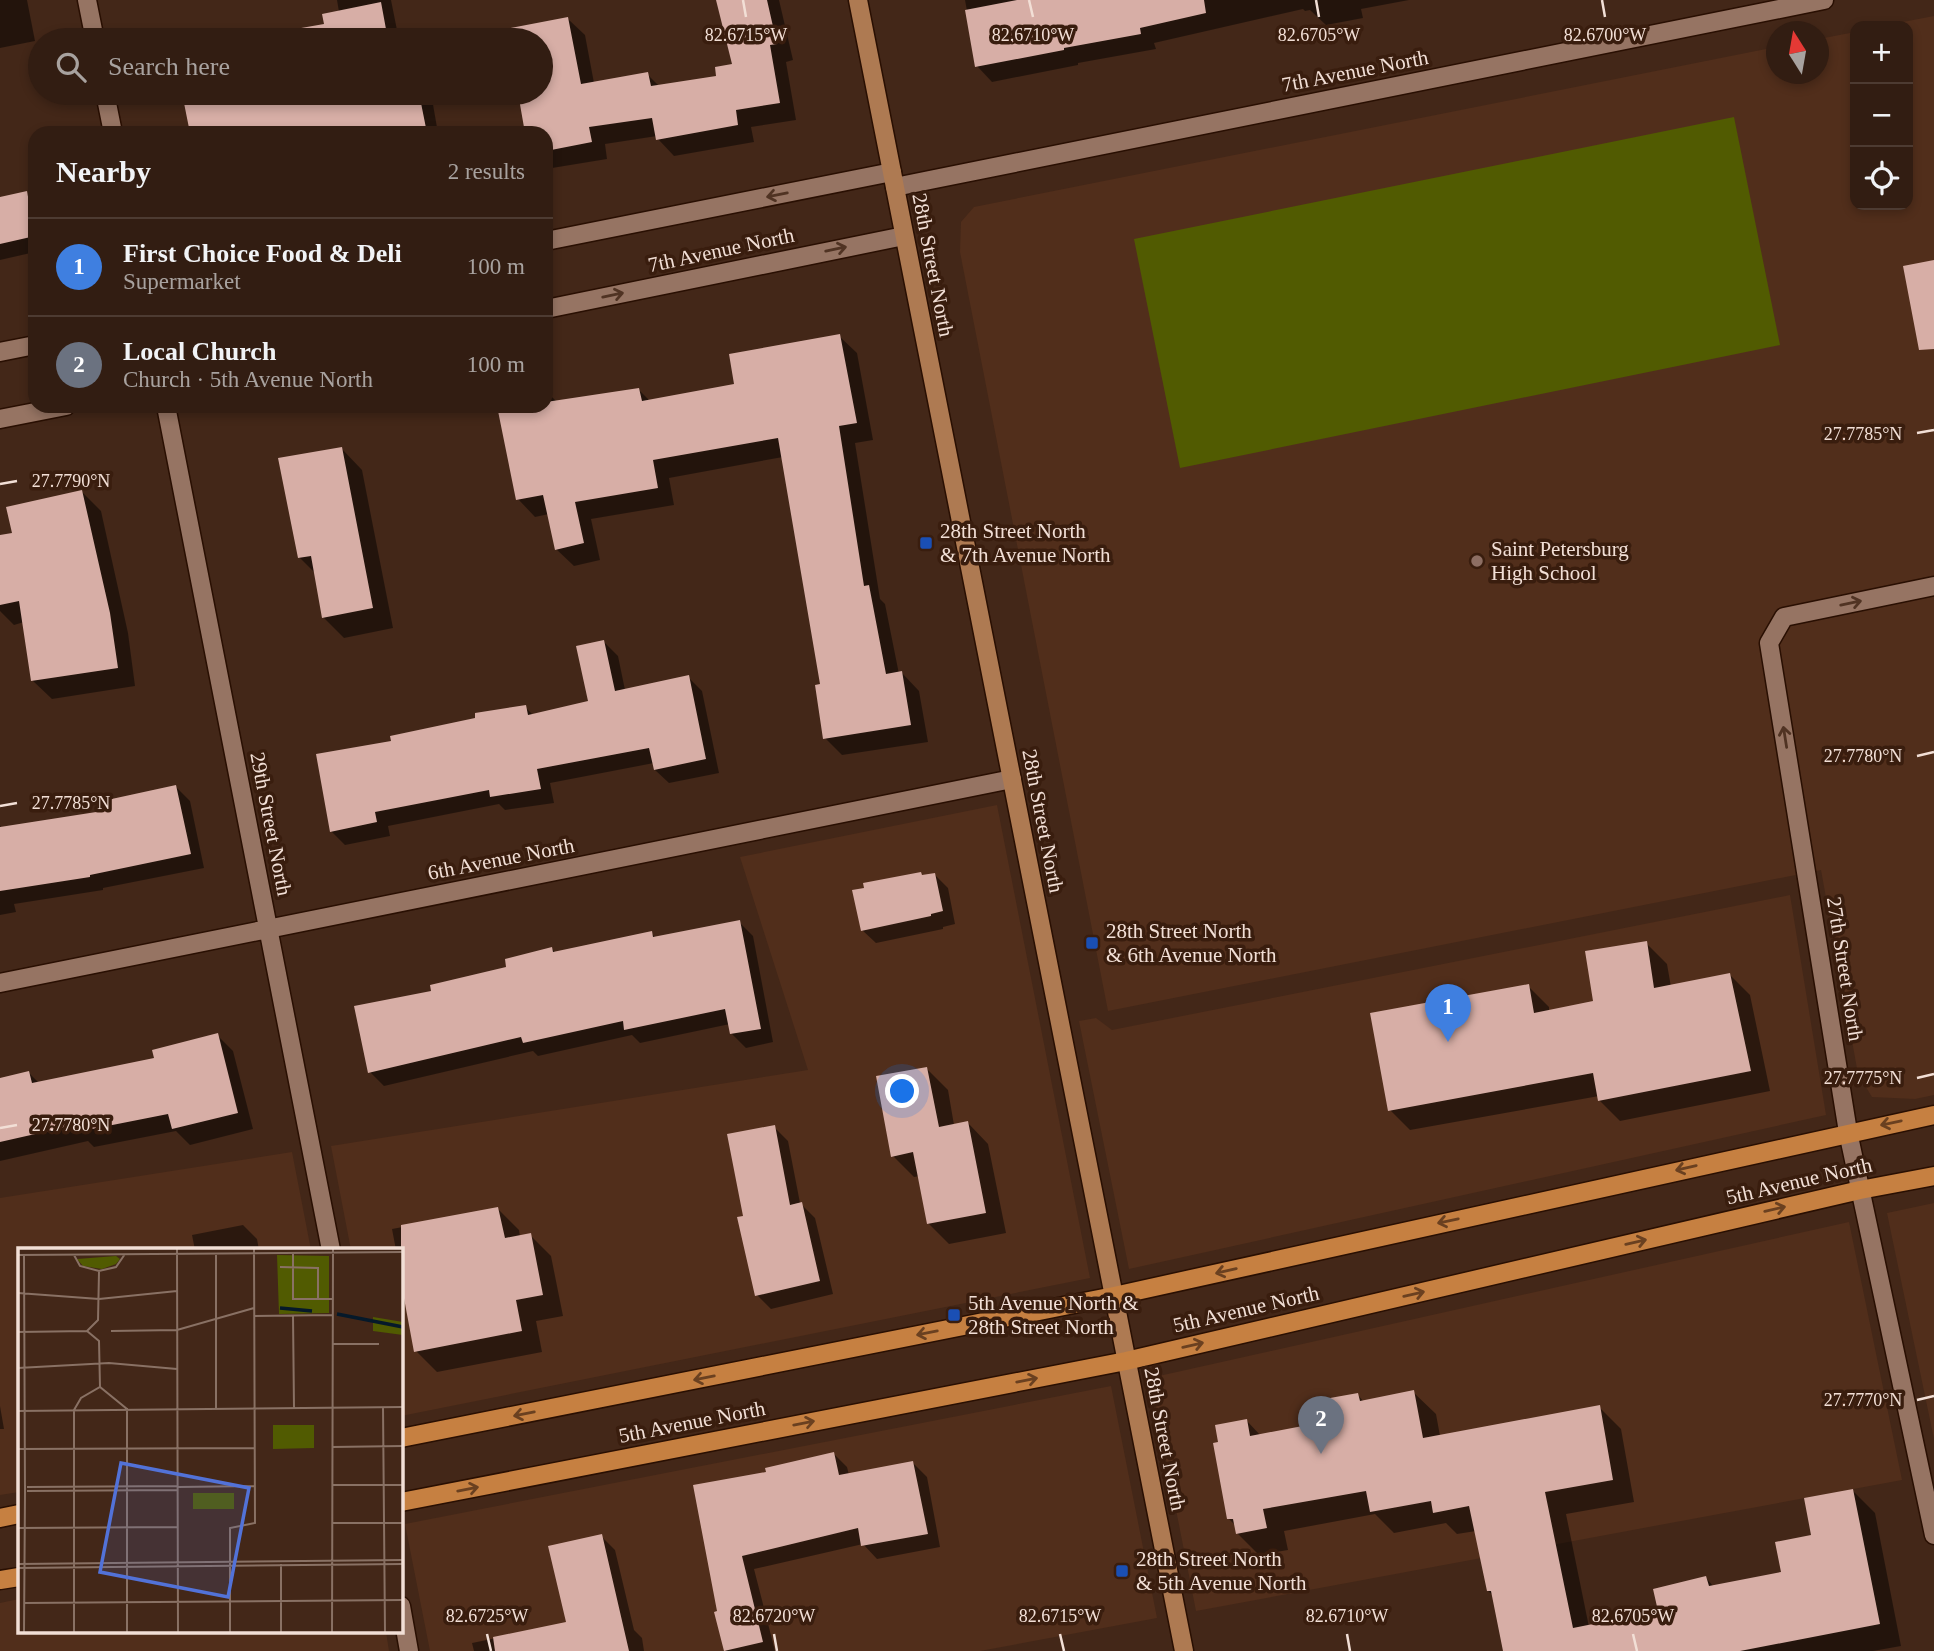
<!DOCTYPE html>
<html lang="en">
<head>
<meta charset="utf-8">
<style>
  :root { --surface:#321d12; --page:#3a261b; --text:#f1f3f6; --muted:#a8a29f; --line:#4d3b32; --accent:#b45309 }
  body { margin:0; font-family:"Times New Roman",serif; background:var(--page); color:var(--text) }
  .controls { position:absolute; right:21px; top:21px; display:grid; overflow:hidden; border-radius:14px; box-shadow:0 4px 10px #0003 }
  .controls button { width:63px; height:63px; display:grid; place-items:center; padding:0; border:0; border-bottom:2px solid var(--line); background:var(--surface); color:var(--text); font:35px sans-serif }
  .compass { position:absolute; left:1766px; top:21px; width:63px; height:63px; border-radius:50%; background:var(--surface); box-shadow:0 4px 10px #0003; rotate:349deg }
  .you { position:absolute; left:903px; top:1092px; width:24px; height:24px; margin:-18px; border:5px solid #fff; border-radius:50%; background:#1a73e8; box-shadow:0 0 0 10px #1a73e833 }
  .badge { display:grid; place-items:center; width:46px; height:46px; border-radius:50%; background:var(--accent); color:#fff; font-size:23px; font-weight:700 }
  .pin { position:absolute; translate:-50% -58px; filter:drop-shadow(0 2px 4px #0008) }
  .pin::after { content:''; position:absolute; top:37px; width:24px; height:21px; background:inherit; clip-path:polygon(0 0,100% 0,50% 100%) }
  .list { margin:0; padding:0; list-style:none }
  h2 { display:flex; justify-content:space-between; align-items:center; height:91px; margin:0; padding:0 28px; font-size:30px }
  h2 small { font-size:23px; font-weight:400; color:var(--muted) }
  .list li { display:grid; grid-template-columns:46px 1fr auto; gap:21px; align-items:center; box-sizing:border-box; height:98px; padding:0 28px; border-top:2px solid var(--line) }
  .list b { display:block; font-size:26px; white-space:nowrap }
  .list p { margin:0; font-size:23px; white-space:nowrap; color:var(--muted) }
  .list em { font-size:23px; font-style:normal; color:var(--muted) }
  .icon { flex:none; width:38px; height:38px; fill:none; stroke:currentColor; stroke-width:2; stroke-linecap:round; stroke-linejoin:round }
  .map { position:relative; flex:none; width:1934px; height:1651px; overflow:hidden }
  .search { position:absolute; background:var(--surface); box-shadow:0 4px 10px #0003; left:28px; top:28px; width:525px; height:77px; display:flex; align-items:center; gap:18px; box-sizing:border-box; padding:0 24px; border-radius:38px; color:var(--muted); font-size:26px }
  .panel { position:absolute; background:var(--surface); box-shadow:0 4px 10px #0003; left:28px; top:126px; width:525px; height:287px; border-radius:21px }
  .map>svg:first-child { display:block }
</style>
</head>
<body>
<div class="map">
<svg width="1934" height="1651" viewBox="0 0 1934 1651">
  <rect width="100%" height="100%" fill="#432718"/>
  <path fill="#512e1b" d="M 1934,16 L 1934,1095 L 1915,1099 L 1872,1097 L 1858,1074 L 1821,870 L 1108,1011 L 960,252 L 961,222 L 974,207 L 1776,47 L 1776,74 L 1818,74 L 1819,39 L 1855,32 L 1855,205 L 1908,205 L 1908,26 L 1882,26 Z
    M 997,805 L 1090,1278 L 401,1416 L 401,1250 L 351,1250 L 331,1146 L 808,1070 L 740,857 Z
    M 1790,895 L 1826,1115 L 1129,1269 L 1079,1021 L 1096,1018 L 1112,1030 Z
    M 292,1152 L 311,1250 L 19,1250 L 19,1492 L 0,1495 L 0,1198 Z
    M 1934,1203 L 1934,1439 L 1887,1213 Z
    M 1849,1222 L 1902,1480 L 1196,1611 L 1150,1378 Z
    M 1111,1386 L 1157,1618 L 980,1651 L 430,1651 L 405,1524 Z
    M 19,1599 L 19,1632 L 386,1632 L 389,1651 L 0,1651 L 0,1603 Z"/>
  <path fill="#515b01" d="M 1734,117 L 1780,345 L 1180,468 L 1134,239 Z"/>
  <path fill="#0007" d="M 0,0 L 27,0 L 35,41 L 0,48 Z
    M 337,0 L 391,0 L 399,40 L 247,40 L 326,26 L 339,12 Z
    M 718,0 L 779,0 L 793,60 L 786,62 L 796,120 L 751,127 L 754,142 L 674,156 L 658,139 L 657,136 L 605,144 L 607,159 L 546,169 L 546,133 L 527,133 L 519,93 L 541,93 L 541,40 L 510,40 L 508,30 L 568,19 L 585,35 L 594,83 L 647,74 L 659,86 L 718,77 L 734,66 Z
    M 965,0 L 1409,0 L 1361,9 L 1363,18 L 1326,25 L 1310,10 L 1305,11 L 1303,9 L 1154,43 L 1156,49 L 1078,63 L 1078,65 L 992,82 L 977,66 Z
    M 193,93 L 431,93 L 438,133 L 192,133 L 185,99 L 193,97 Z
    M 26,193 L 35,202 L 35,252 L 0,260 L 0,199 Z
    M 839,336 L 857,353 L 873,440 L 855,443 L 880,599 L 885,604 L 899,674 L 902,673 L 919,691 L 928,742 L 842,755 L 825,738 L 822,686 L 783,457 L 669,478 L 674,505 L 591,519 L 600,560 L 574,566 L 556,549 L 549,514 L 535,517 L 518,499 L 509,406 L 546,406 L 546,398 L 552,397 L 557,402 L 639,390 L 650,401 L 736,385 Z
    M 342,449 L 362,470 L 393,628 L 344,638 L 323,617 L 316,574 L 299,557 Z
    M 82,492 L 101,511 L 128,633 L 135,686 L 52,699 L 33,681 L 24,622 L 14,625 L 0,611 L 0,537 L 14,534 Z
    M 604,642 L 618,656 L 625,690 L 688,677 L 702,691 L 719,773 L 669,783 L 655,770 L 654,763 L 550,783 L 554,803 L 505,810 L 499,804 L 388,826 L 390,836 L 345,845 L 331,831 L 393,742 L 525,707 L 533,715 L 590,703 Z
    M 176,787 L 190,801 L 204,868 L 103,888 L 103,890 L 14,904 L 16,912 L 0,915 L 0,825 L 1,828 L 111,811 Z
    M 921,874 L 924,877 L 935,875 L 948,888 L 955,924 L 943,927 L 943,929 L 876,943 L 862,930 Z
    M 739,922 L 753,936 L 773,1042 L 746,1048 L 732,1034 L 730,1024 L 640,1043 L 632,1035 L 538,1056 L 533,1051 L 384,1086 L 370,1072 L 433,992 L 509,969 L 552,949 L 556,953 L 651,933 L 656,938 Z
    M 1646,943 L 1667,964 L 1671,987 L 1730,975 L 1750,995 L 1770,1091 L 1620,1121 L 1600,1101 L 1599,1096 L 1410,1130 L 1390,1110 L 1528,986 L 1549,1007 L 1549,1011 L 1595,1002 Z
    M 217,1035 L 233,1051 L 253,1129 L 190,1145 L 176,1131 L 94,1147 L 88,1141 L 0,1161 L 0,1079 L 29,1073 L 39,1083 L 156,1059 Z
    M 927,1069 L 948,1090 L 954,1125 L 968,1123 L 988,1144 L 1006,1233 L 949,1244 L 928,1223 L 920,1176 L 914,1177 L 893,1156 Z
    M 774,1127 L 788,1141 L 800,1203 L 815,1218 L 833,1294 L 771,1309 L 757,1295 L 745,1217 Z
    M 498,1209 L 519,1230 L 520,1237 L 530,1235 L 551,1256 L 563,1316 L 536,1321 L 542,1352 L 437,1372 L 416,1351 L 401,1273 L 401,1250 L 396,1250 L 392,1229 Z
    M 243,1225 L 257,1239 L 259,1250 L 195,1250 L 192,1235 Z
    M 1413,1392 L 1436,1414 L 1440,1436 L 1599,1407 L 1621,1429 L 1634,1502 L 1566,1514 L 1589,1627 L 1660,1612 L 1706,1578 L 1714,1587 L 1783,1574 L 1853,1491 L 1875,1513 L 1901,1646 L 1873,1651 L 1505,1651 L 1494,1596 L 1488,1591 L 1476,1531 L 1457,1534 L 1446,1523 L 1394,1533 L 1375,1514 L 1284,1531 L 1288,1550 L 1259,1555 L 1237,1533 L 1236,1526 L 1229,1519 L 1247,1421 L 1261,1436 L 1336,1421 L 1358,1395 L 1364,1402 Z
    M 0,1406 L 4,1429 L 0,1429 Z
    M 834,1454 L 847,1467 L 849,1475 L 913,1463 L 927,1477 L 940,1547 L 877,1559 L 863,1544 L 754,1569 L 775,1651 L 726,1651 L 716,1613 L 768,1474 Z
    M 601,1536 L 615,1550 L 634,1630 L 642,1638 L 644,1651 L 474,1651 L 472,1643 L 569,1623 Z"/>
  <path fill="#d7aea6" d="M 716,0 L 767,0 L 777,44 L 770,45 L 780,103 L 736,110 L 738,125 L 656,140 L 652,118 L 589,127 L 592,142 L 546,151 L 546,133 L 525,133 L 518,93 L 541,93 L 541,40 L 508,40 L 506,29 L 568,17 L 581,84 L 648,72 L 651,86 L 716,76 L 715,67 L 732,64 Z
    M 1017,0 L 1204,0 L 1206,13 L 1140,28 L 1141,34 L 1064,48 L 1064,50 L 975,67 L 965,10 Z
    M 381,2 L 388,40 L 245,40 L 244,38 L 324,24 L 322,14 Z
    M 207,93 L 419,93 L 427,133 L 195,133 L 194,128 L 189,128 L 183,98 Z
    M 27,191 L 35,236 L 0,244 L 0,197 Z
    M 1934,260 L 1934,349 L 1919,350 L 1903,266 Z
    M 840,334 L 857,423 L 839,426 L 864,586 L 869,585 L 886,674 L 902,671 L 911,725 L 823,739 L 815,685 L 820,684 L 778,438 L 653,460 L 658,488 L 575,502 L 584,543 L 555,550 L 543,495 L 516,500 L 497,406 L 546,406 L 546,402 L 639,388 L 642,401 L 734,384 L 729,354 Z
    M 342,447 L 373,608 L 322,618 L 311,556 L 298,558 L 278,458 Z
    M 82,490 L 110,613 L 118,668 L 31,681 L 19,601 L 0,605 L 0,535 L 12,533 L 6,507 Z
    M 604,640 L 615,691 L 689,675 L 706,759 L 654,770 L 649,748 L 537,769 L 541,789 L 490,797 L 489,790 L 375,812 L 377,822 L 330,832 L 316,754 L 391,741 L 390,736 L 475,718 L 475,713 L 526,705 L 528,715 L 588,701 L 576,646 Z
    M 176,785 L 191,854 L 90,875 L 90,877 L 0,891 L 0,827 L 109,810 L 107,800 Z
    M 921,872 L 922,875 L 935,873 L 943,911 L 931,914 L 931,916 L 861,931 L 852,890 L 864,888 L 863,883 Z
    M 740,920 L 761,1029 L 730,1034 L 725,1009 L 624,1030 L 623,1021 L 523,1043 L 521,1037 L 368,1073 L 354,1006 L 431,991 L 430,985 L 506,967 L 505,959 L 552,947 L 553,952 L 652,931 L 653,937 Z
    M 1647,941 L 1654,988 L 1730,973 L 1751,1071 L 1598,1101 L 1593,1073 L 1388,1111 L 1370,1013 L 1529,984 L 1534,1013 L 1593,1001 L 1585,951 Z
    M 218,1033 L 238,1113 L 172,1129 L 168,1114 L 77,1132 L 75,1125 L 0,1142 L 0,1078 L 29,1071 L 32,1083 L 154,1058 L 152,1050 Z
    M 927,1067 L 939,1127 L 968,1121 L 986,1213 L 927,1224 L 913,1152 L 891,1157 L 876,1076 Z
    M 775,1125 L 790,1205 L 802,1202 L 820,1281 L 755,1296 L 737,1217 L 743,1216 L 727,1134 Z
    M 498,1207 L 505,1238 L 531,1233 L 543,1295 L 516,1300 L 522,1331 L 414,1352 L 401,1282 L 401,1225 Z
    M 1414,1390 L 1423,1438 L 1600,1405 L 1613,1480 L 1545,1492 L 1573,1628 L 1658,1611 L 1653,1589 L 1706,1576 L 1709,1586 L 1781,1572 L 1775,1542 L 1811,1535 L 1804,1498 L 1853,1489 L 1880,1624 L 1740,1651 L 1503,1651 L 1491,1591 L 1487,1591 L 1469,1506 L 1433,1513 L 1431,1501 L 1370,1512 L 1366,1491 L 1263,1509 L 1267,1528 L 1236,1534 L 1233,1519 L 1227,1519 L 1213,1443 L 1218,1442 L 1215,1425 L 1247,1419 L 1250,1436 L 1334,1420 L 1330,1398 L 1358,1393 L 1360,1401 Z
    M 834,1452 L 839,1475 L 913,1461 L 928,1534 L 861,1546 L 858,1528 L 742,1556 L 763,1642 L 724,1651 L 714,1612 L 717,1611 L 693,1485 L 766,1472 L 765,1468 Z
    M 602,1534 L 629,1651 L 495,1651 L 493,1637 L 566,1622 L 548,1546 Z"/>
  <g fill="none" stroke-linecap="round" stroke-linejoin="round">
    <defs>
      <path id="street" d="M 87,0 L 95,40
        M 105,93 L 113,133
        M 895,187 L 1824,0
        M 546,241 L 892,172
        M 546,309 L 904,236
        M 0,352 L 35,345
        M 166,406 L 331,1250
        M 0,419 L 66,406
        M 1934,586 L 1784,617 L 1769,643 L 1848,1132 L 1934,1535
        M 0,983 L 1012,779
        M 401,1606 L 409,1651"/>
      <path id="secondary" d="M 858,0 L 1184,1651"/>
      <path id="primary" d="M 401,1438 L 1114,1296 L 1934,1115
        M 401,1502 L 1126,1361 L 1860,1190 L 1934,1176
        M 0,1518 L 19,1514
        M 0,1580 L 19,1577"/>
    </defs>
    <use href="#street" stroke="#290f02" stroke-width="21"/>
    <use href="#secondary" stroke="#290f02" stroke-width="21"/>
    <use href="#primary" stroke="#290f02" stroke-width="21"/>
    <use href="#street" stroke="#967463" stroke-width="18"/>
    <use href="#secondary" stroke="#ae7a52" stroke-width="18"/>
    <use href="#primary" stroke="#c68041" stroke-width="18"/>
  </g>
  <defs><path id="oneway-shaft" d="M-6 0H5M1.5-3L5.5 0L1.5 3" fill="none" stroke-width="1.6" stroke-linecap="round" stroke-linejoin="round" transform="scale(1.75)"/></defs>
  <g stroke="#503323">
    <use href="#oneway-shaft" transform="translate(777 195) rotate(169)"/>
    <use href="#oneway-shaft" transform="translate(836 249) rotate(-12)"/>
    <use href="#oneway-shaft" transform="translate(613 295) rotate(-12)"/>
    <use href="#oneway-shaft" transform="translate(1851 603) rotate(-12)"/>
    <use href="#oneway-shaft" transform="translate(1785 737) rotate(-99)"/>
  </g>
  <g stroke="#6a4020">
    <use href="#oneway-shaft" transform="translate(1891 1123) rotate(168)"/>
    <use href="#oneway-shaft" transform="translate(1686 1168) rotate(167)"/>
    <use href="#oneway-shaft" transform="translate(1775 1209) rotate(-13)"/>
    <use href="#oneway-shaft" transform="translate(1448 1221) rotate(168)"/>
    <use href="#oneway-shaft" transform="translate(1636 1242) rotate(-13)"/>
    <use href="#oneway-shaft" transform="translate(1226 1271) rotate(167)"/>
    <use href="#oneway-shaft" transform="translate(1414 1294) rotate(-13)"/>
    <use href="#oneway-shaft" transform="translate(927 1333) rotate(169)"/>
    <use href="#oneway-shaft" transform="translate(1193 1345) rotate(-13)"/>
    <use href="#oneway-shaft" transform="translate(704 1378) rotate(169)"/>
    <use href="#oneway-shaft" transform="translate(1027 1380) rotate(-11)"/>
    <use href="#oneway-shaft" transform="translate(524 1414) rotate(169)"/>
    <use href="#oneway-shaft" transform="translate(804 1423) rotate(-11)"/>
    <use href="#oneway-shaft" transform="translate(468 1489) rotate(-11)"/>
  </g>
  <path fill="none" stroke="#f2dfd6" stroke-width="2.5" d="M 743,0 L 746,17M 1029,0 L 1033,17M 1316,0 L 1319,17M 1602,0 L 1605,17M 1917,433 L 1934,430M 0,484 L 17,481M 1917,756 L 1934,752M 0,806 L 17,803M 1917,1078 L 1934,1074M 0,1128 L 17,1125M 1917,1400 L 1934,1396M 487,1634 L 491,1651M 774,1634 L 777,1651M 1060,1634 L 1064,1651M 1347,1634 L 1350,1651M 1633,1634 L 1637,1651"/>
  <g fill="#1a4fb4" stroke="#391d0e" stroke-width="2.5">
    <rect x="919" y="536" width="14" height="14" rx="3.5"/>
    <rect x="1085" y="936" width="14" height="14" rx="3.5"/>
    <rect x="947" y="1308" width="14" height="14" rx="3.5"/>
    <rect x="1115" y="1564" width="14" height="14" rx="3.5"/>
  </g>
  <circle fill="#8d6e63" stroke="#391d0e" stroke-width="2.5" cx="1477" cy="561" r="7"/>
  <g text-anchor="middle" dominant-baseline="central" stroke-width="7" stroke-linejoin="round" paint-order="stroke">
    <g font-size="21" fill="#f2dfd6" stroke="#391d0e">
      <text transform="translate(1355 71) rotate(-11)">7th Avenue North</text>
      <text transform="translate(721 250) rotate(-12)">7th Avenue North</text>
      <text transform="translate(933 265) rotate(79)">28th Street North</text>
      <text transform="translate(1043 821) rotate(79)">28th Street North</text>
      <text transform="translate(271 824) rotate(79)">29th Street North</text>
      <text transform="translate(501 859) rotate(-11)">6th Avenue North</text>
      <text transform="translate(1845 969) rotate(81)">27th Street North</text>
      <text transform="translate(1799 1181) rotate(-13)">5th Avenue North</text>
      <text transform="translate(1246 1309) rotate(-13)">5th Avenue North</text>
      <text transform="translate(692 1422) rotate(-11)">5th Avenue North</text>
      <text transform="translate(1165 1439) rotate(79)">28th Street North</text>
    </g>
    <g font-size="21" fill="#f2dfd6" stroke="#391d0e" text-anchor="start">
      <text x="940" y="531">28th Street North<tspan x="940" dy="24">&amp; 7th Avenue North</tspan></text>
      <text x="1491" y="549">Saint Petersburg<tspan x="1491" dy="24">High School</tspan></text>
      <text x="1106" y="931">28th Street North<tspan x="1106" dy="24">&amp; 6th Avenue North</tspan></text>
      <text x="968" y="1303">5th Avenue North &amp;<tspan x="968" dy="24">28th Street North</tspan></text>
      <text x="1136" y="1559">28th Street North<tspan x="1136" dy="24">&amp; 5th Avenue North</tspan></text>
    </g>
  </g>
  <g transform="translate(18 1248)">
    <rect width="385" height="385" fill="#432718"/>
    <path d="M 259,7 L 311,8 L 311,65 L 261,66 ZM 98,8 L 102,11 L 98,16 L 84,21 L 65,18 L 59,11 ZM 355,69 L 385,74 L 385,87 L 355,83 ZM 255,177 L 296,177 L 296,200 L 255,201 ZM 175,245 L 216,245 L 216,261 L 175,261 Z" fill="#515b01"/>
    <path fill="none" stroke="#05192a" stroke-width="3.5" d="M 262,60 L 294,63M 319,66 L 385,79"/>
    <path fill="none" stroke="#897164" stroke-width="2" d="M 159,1 L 160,384M 275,4 L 275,51 L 314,51M 198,5 L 198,160M 0,7 L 385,4M 6,7 L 7,245 L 7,237M 56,7 L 62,18 L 81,23 L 98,19 L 107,6M 262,19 L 300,20 L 300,52M 0,45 L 81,51 L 159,43M 236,68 L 314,67M 275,68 L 276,160M 69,83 L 80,72 L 81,24M 69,83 L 81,93 L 82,139M 93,83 L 159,82 L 236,60M 0,84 L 69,83M 315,96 L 361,96M 0,120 L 91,115 L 159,121M 365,159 L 367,384M 0,163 L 385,159M 314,199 L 385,198M 0,201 L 237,200M 314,237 L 385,237M 9,239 L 160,238M 160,239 L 237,238M 9,243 L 160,242M 314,275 L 385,275M 0,280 L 160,279M 0,316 L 385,312M 263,316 L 263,384M 0,320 L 385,316M 6,355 L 385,352M 6,384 L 7,245M 56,384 L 56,162 L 63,150 L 82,139 L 109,161 L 109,384M 212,384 L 212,280 L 237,275 L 236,1M 314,384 L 315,1"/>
    <path fill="#5272d8" fill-opacity="0.15" stroke="#5272d8" stroke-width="3.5" d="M 103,215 L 231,240 L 210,349 L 82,324 Z"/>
    <rect width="385" height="385" fill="none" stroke="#f2dfd6" stroke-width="3.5"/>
  </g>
  <g font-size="18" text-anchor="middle" fill="#f2dfd6" stroke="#391d0e" stroke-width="7" stroke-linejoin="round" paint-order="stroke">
    <text x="746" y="41">82.6715°W</text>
    <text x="1033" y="41">82.6710°W</text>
    <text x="1319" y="41">82.6705°W</text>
    <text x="1605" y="41">82.6700°W</text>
    <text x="1863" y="440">27.7785°N</text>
    <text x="71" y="487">27.7790°N</text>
    <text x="1863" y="762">27.7780°N</text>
    <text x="71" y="809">27.7785°N</text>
    <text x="1863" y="1084">27.7775°N</text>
    <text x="71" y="1131">27.7780°N</text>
    <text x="1863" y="1406">27.7770°N</text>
    <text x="487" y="1622">82.6725°W</text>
    <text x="774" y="1622">82.6720°W</text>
    <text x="1060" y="1622">82.6715°W</text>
    <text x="1347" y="1622">82.6710°W</text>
    <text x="1633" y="1622">82.6705°W</text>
  </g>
</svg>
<div class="controls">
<button>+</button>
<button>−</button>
<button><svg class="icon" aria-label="locate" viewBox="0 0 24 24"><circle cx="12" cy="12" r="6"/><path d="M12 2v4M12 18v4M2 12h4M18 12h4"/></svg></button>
</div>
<svg class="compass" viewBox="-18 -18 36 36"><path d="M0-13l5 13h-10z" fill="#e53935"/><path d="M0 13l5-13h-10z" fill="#a8a29f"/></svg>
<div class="you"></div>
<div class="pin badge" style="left:1448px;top:1042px;background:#3f7fe0">1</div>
<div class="pin badge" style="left:1321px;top:1454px;background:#6b7280">2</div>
<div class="search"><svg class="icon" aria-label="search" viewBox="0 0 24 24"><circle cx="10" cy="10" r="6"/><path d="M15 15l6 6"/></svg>Search here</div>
<section class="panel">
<h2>Nearby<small>2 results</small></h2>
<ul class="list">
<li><span class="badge" style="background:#3f7fe0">1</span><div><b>First Choice Food &amp; Deli</b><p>Supermarket</p></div><em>100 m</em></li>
<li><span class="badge" style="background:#6b7280">2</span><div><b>Local Church</b><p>Church · 5th Avenue North</p></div><em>100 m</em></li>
</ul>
</section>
</div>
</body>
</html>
